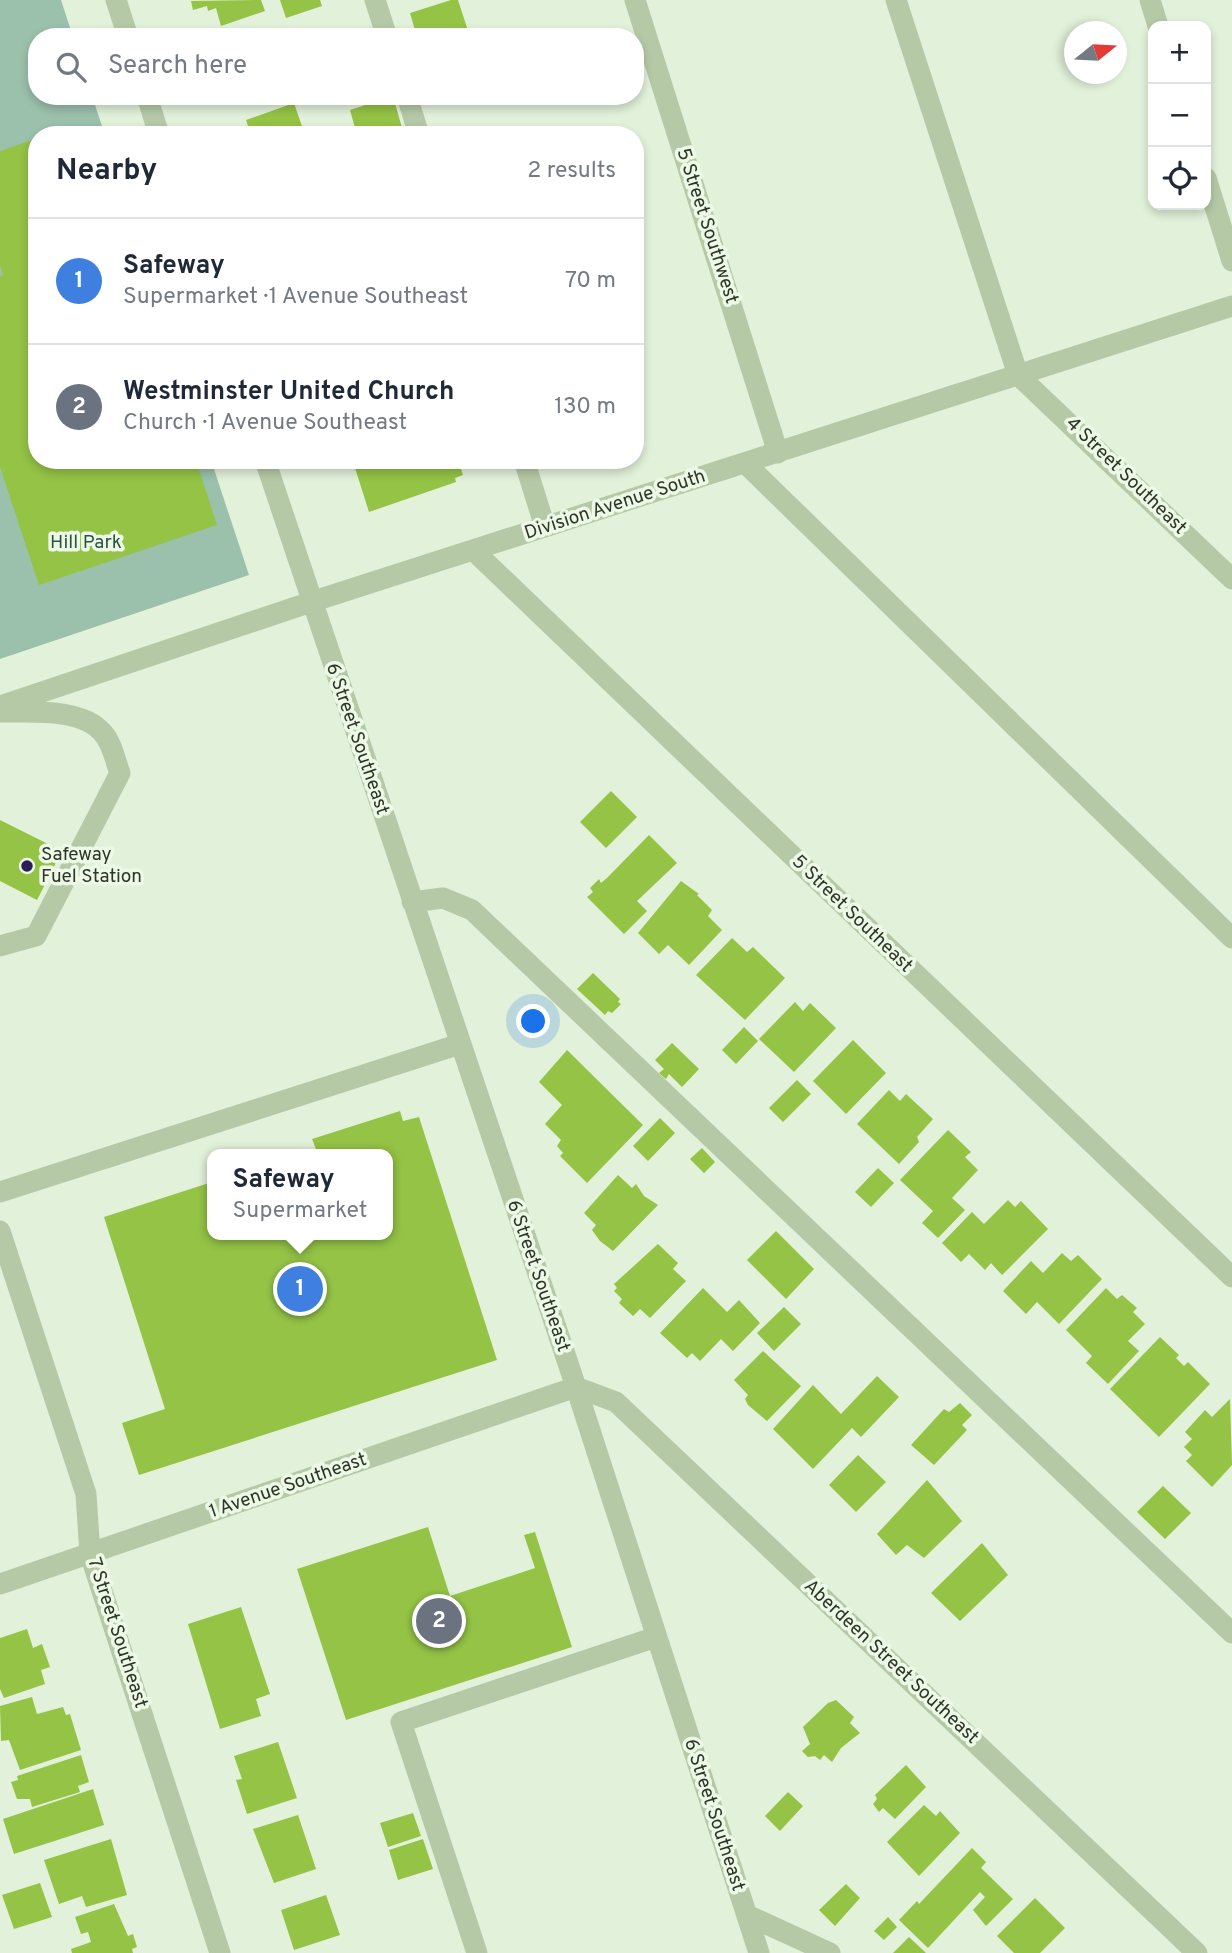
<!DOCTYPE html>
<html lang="en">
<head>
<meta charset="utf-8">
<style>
  :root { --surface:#fff; --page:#f2f2f3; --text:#1f2937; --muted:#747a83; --line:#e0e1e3; --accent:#7c3aed }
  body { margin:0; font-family:Overpass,sans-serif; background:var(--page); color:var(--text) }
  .controls { position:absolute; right:21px; top:21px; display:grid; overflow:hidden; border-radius:14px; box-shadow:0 4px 10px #0003 }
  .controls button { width:63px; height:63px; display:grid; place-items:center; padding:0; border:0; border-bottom:2px solid var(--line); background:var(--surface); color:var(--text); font:35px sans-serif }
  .compass { position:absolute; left:1064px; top:21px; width:63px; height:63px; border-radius:50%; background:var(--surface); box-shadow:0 4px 10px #0003; rotate:72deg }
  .you { position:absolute; left:534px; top:1022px; width:24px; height:24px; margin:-18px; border:5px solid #fff; border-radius:50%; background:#1a73e8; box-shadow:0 0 0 10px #1a73e833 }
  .badge { display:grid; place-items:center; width:46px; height:46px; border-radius:50%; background:var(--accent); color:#fff; font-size:23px; font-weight:700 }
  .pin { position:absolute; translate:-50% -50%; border:4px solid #fff; box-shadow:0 2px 7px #0006 }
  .popup { position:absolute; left:207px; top:1149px; width:186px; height:91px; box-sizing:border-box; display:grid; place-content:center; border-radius:14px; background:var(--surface); filter:drop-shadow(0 2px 5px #0005); font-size:23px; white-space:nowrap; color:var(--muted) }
  .popup b { font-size:26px; color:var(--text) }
  .popup::after { content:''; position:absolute; left:50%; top:100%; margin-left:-14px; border:14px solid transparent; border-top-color:var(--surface) }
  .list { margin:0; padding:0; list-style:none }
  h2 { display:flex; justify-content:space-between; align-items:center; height:91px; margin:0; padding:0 28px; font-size:30px }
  h2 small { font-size:23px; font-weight:400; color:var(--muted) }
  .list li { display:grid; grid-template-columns:46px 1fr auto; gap:21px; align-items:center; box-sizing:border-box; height:126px; padding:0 28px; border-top:2px solid var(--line) }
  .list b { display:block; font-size:26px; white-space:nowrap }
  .list p { margin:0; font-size:23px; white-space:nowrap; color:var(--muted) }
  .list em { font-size:23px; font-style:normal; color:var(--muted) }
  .icon { flex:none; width:38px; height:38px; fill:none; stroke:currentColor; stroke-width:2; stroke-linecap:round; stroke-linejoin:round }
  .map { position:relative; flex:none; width:1232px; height:1953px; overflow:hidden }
  .search { position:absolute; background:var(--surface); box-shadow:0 4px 10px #0003; left:28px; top:28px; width:616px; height:77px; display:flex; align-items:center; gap:18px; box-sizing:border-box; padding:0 24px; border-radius:28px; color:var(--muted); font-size:26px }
  .panel { position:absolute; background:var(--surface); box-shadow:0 4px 10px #0003; left:28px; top:126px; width:616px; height:343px; border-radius:28px }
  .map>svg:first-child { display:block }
</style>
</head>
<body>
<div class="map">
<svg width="1232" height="1953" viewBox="0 0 1232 1953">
  <rect width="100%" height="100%" fill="#e2f1da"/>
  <path fill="#9bc0ac" d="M 0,0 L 61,0 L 73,37 L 37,37 L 37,96 L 92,96 L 105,135 L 37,135 L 37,460 L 211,460 L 249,575 L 0,659 Z"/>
  <path fill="#94c346" d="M 261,0 L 265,11 L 221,26 L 216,8 L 208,11 L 207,6 L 193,10 L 191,1 Z
    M 280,0 L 320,0 L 322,6 L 286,18 Z
    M 451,0 L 458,0 L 470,37 L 417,37 L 410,13 Z
    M 393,96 L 404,135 L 357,135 L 350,110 Z
    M 294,103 L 305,135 L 251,135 L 246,120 Z
    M 35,139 L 37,460 L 196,460 L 217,525 L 39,585 L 0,467 L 0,276 L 3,275 L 0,265 L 0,151 Z
    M 380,460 L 458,460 L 463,475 L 455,478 L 456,482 L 369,512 L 355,468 Z
    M 611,791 L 637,817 L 606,848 L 580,822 Z
    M 0,820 L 62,851 L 37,900 L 0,881 Z
    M 649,835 L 677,863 L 637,901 L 647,911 L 624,934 L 587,897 L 593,892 L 590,888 L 599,879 L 601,883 L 607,878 Z
    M 681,881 L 699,894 L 697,895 L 712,910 L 708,916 L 722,930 L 689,965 L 668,945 L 659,954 L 638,933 Z
    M 732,938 L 747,952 L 753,947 L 785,978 L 745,1020 L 696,975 Z
    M 593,973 L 620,999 L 618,1002 L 621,1004 L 612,1013 L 608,1011 L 605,1015 L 577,989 Z
    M 795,1002 L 803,1011 L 810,1003 L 836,1028 L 794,1072 L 759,1039 Z
    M 744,1027 L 758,1041 L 736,1064 L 722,1050 Z
    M 853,1040 L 886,1073 L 846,1114 L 813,1081 Z
    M 672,1043 L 699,1069 L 682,1087 L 669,1074 L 666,1079 L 659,1073 L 664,1069 L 655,1060 Z
    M 567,1050 L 643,1125 L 587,1183 L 560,1156 L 563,1153 L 557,1146 L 561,1140 L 545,1124 L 562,1105 L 539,1082 Z
    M 797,1080 L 811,1094 L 783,1122 L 769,1108 Z
    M 889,1090 L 900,1101 L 906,1094 L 933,1119 L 917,1137 L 919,1142 L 899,1164 L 857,1124 Z
    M 400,1111 L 403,1121 L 419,1117 L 497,1360 L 139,1475 L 122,1423 L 165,1409 L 104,1217 L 212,1182 L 212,1235 L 388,1235 L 388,1154 L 301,1154 L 316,1149 L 312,1139 Z
    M 660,1118 L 675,1133 L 648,1161 L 633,1146 Z
    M 948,1130 L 971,1152 L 965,1157 L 978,1170 L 952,1198 L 965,1210 L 938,1238 L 922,1223 L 933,1211 L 900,1180 Z
    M 702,1148 L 715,1162 L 704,1173 L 690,1159 Z
    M 878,1168 L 894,1183 L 871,1207 L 855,1192 Z
    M 618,1175 L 632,1188 L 636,1184 L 644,1196 L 658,1205 L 613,1251 L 600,1241 L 592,1230 L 596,1225 L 584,1213 Z
    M 1008,1200 L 1015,1207 L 1021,1201 L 1048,1229 L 1002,1275 L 991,1263 L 985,1270 L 969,1254 L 961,1262 L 942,1243 L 972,1212 L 984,1224 Z
    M 776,1231 L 814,1269 L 786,1299 L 747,1260 Z
    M 658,1244 L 678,1263 L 673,1269 L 686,1281 L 650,1318 L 640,1309 L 633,1316 L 619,1303 L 622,1299 L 614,1291 L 617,1288 L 614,1284 Z
    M 1062,1253 L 1071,1261 L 1078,1255 L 1102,1279 L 1059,1324 L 1037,1302 L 1026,1314 L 1003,1291 L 1031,1261 L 1043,1273 Z
    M 703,1288 L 727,1312 L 739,1300 L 760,1323 L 733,1351 L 721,1339 L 700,1361 L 692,1353 L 687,1358 L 660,1333 Z
    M 1106,1288 L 1117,1299 L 1122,1295 L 1137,1308 L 1133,1312 L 1145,1324 L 1128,1341 L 1139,1351 L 1108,1384 L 1086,1363 L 1092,1356 L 1066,1330 Z
    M 784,1307 L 801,1324 L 774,1351 L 757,1333 Z
    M 1160,1337 L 1179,1355 L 1176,1358 L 1184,1366 L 1188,1362 L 1210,1384 L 1159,1437 L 1110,1389 Z
    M 763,1351 L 801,1386 L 767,1421 L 748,1405 L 745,1399 L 748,1395 L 734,1380 Z
    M 877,1376 L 899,1397 L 861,1437 L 852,1428 L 813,1469 L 773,1429 L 813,1385 L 841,1414 Z
    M 1230,1399 L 1232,1465 L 1212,1487 L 1186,1461 L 1192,1455 L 1184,1447 L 1192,1439 L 1185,1432 L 1205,1410 L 1212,1417 Z
    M 960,1403 L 972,1415 L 962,1425 L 967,1430 L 934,1465 L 911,1445 L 944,1409 L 949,1412 Z
    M 858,1455 L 886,1482 L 856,1512 L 829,1485 Z
    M 927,1480 L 962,1521 L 924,1558 L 907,1545 L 896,1555 L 877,1534 Z
    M 1163,1486 L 1191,1513 L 1165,1539 L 1137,1512 Z
    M 428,1527 L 450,1596 L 535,1568 L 524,1535 L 535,1532 L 572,1647 L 346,1720 L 297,1569 Z
    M 982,1543 L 1008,1575 L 960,1621 L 931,1593 Z
    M 241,1607 L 270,1694 L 256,1699 L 261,1716 L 220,1729 L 188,1624 Z
    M 27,1629 L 33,1648 L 42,1644 L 50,1667 L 41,1670 L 45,1684 L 4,1698 L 0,1689 L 0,1638 Z
    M 32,1697 L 37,1714 L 63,1707 L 66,1715 L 70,1714 L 81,1750 L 20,1770 L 9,1740 L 1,1741 L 0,1706 Z
    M 836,1700 L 854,1717 L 850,1723 L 860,1733 L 841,1748 L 832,1762 L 824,1755 L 820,1760 L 815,1756 L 808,1757 L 802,1751 L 810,1744 L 803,1727 L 828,1703 Z
    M 278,1742 L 297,1798 L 247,1814 L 236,1780 L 242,1779 L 234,1756 Z
    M 81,1755 L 89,1782 L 78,1786 L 80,1792 L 32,1807 L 30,1799 L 17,1799 L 11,1782 L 18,1780 L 17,1776 Z
    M 906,1765 L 926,1787 L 895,1819 L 883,1808 L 879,1812 L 873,1804 L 877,1799 L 875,1795 Z
    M 93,1789 L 104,1825 L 14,1854 L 3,1819 Z
    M 788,1792 L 803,1806 L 780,1831 L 765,1816 Z
    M 924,1805 L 936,1816 L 940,1811 L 960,1833 L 919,1876 L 887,1842 Z
    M 413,1813 L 421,1836 L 388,1847 L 380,1823 Z
    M 298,1815 L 316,1869 L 274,1883 L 253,1829 Z
    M 111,1839 L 127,1895 L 86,1907 L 82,1896 L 59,1904 L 44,1860 Z
    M 423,1839 L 433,1869 L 398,1880 L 389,1850 Z
    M 972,1848 L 986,1862 L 981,1868 L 1013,1899 L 986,1926 L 973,1910 L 985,1897 L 980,1892 L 928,1948 L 899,1920 L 917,1901 L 919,1904 Z
    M 40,1883 L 52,1917 L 14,1929 L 2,1895 Z
    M 846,1884 L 860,1898 L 835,1926 L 819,1910 Z
    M 326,1895 L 340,1935 L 294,1950 L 281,1910 Z
    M 1035,1898 L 1065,1928 L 1040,1953 L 1014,1953 L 997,1936 Z
    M 114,1904 L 128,1936 L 133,1934 L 137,1947 L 132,1949 L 133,1953 L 72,1953 L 71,1949 L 91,1942 L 88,1932 L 81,1934 L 75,1917 Z
    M 888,1917 L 897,1927 L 884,1940 L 874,1931 Z
    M 909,1937 L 926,1953 L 893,1953 Z"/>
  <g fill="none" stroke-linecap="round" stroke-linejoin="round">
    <path stroke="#b5c9a7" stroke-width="21" d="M 116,0 L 128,37
      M 375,0 L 387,37
      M 635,0 L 778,453
      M 896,0 L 1018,375 L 1232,579
      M 1150,0 L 1158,26
      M 147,96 L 159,135
      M 407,96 L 419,135
      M 1206,178 L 1232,261
      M 265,460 L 576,1387 L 759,1953
      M 524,460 L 545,527
      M 745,463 L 1232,938
      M 473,550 L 1232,1277
      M 0,706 L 311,602 L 1232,306
      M 0,712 C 30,713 80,707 102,732 C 112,742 115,760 120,773 L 36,936 L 0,946
      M 412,902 L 443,898 L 472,910 L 1232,1633
      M 0,1192 L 460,1044
      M 0,1231 L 86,1494 L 90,1554 L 220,1953
      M 0,1584 L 576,1387 L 616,1402 L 1197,1953
      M 747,1915 L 830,1953
      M 477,1953 L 401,1722 L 656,1637"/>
  </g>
  <circle fill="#291e56" stroke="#ecf9e6" stroke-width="2.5" cx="27" cy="866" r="7"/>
  <g text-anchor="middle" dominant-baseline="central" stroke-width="7" stroke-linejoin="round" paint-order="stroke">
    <g font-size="19" fill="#2f3527" stroke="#ecf9e6">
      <text transform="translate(707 226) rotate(72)">5 Street Southwest</text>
      <text transform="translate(1126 476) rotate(44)">4 Street Southeast</text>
      <text transform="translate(615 505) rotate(-18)">Division Avenue South</text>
      <text transform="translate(357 739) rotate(71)">6 Street Southeast</text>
      <text transform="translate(852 914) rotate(44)">5 Street Southeast</text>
      <text transform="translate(538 1276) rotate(71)">6 Street Southeast</text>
      <text transform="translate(288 1486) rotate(-19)">1 Avenue Southeast</text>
      <text transform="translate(117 1633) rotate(72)">7 Street Southeast</text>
      <text transform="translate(891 1662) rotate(43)">Aberdeen Street Southeast</text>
      <text transform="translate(714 1815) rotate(72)">6 Street Southeast</text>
    </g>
    <g font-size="19" fill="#2b533f" stroke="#ecf9e6">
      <text x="86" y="543">Hill Park</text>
    </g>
    <g font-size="19" fill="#2f3527" stroke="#ecf9e6" text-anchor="start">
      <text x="41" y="855">Safeway<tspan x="41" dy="22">Fuel Station</tspan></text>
    </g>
  </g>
</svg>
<div class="controls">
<button>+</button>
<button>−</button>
<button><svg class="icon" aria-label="locate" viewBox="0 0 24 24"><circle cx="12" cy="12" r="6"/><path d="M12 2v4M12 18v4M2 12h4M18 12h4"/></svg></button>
</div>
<svg class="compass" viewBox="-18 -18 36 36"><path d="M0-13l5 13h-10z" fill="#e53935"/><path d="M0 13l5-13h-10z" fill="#747a83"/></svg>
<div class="you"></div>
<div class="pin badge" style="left:300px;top:1289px;background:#3f7fe0">1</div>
<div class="popup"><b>Safeway</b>Supermarket</div>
<div class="pin badge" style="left:439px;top:1621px;background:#6b7280">2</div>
<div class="search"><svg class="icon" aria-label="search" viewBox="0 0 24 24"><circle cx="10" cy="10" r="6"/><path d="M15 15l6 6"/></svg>Search here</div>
<section class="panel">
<h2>Nearby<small>2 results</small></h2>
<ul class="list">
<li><span class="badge" style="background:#3f7fe0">1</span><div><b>Safeway</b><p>Supermarket · 1 Avenue Southeast</p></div><em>70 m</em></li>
<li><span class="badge" style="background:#6b7280">2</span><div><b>Westminster United Church</b><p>Church · 1 Avenue Southeast</p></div><em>130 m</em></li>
</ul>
</section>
</div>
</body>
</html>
